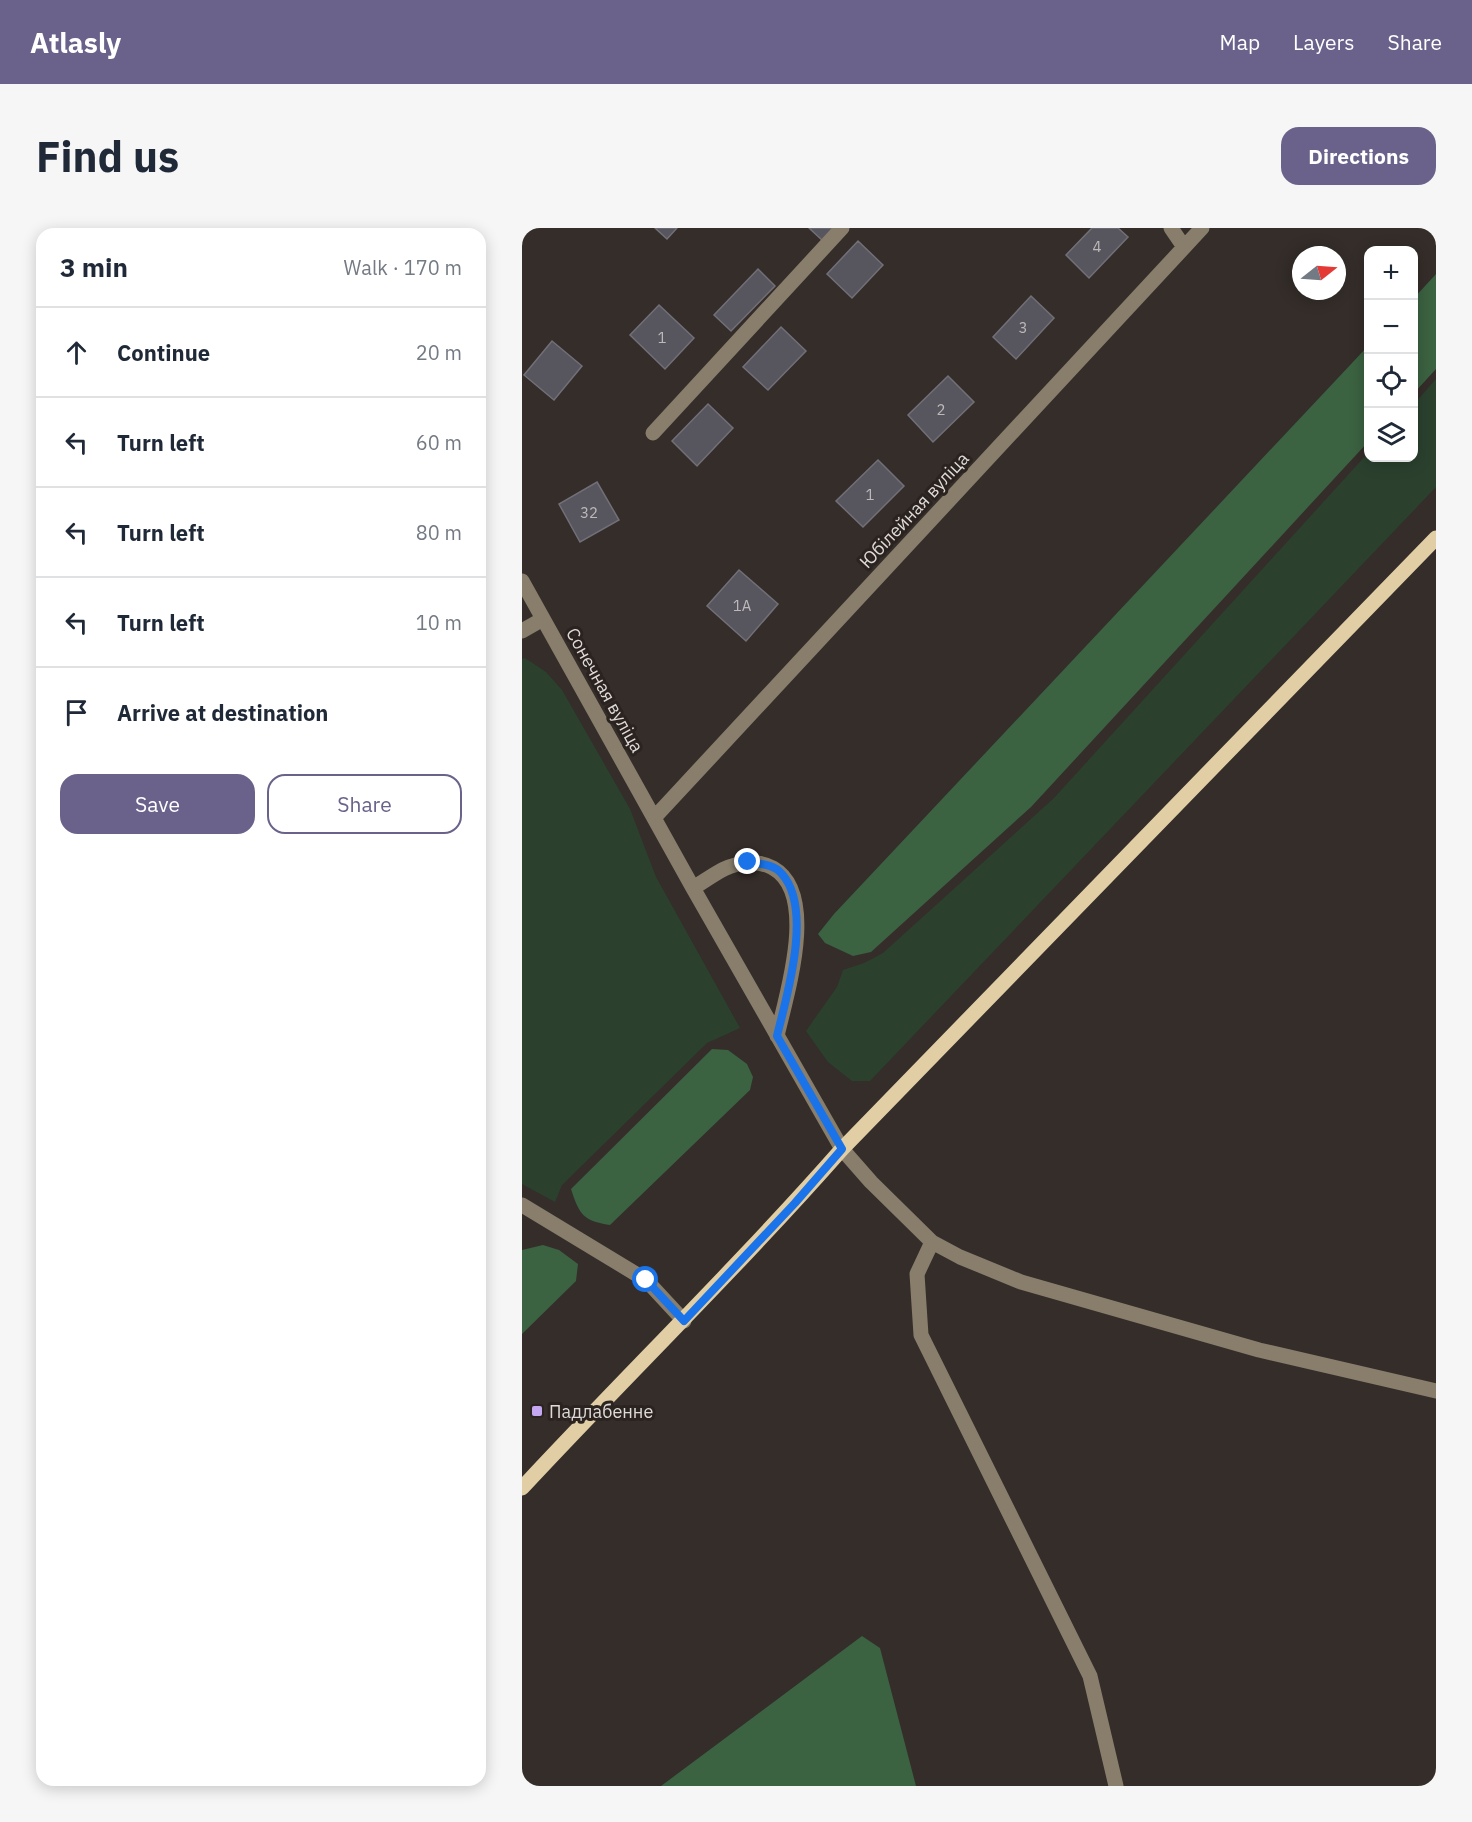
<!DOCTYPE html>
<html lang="en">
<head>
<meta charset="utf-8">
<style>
  :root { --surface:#fff; --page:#f6f6f7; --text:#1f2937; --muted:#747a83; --line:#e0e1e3; --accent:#6a628b }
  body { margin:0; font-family:"IBM Plex Sans",sans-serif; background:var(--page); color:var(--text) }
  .controls { position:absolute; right:18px; top:18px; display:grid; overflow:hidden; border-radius:12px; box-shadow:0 3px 15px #0003 }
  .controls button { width:54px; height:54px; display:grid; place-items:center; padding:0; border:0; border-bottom:2px solid var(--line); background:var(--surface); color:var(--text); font:30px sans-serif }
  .compass { position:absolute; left:770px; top:18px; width:54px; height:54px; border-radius:50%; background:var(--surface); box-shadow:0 3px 15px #0003; rotate:73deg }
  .stop { position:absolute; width:18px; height:18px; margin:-14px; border:4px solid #1a73e8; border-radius:50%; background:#fff }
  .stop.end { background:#1a73e8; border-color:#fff; box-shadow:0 2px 6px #0008 }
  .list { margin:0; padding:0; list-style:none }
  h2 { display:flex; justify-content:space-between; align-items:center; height:78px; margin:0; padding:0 24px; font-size:26px }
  h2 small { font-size:20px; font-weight:400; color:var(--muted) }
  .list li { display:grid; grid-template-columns:39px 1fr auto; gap:18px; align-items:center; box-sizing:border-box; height:90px; padding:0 24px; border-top:2px solid var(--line) }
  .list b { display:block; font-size:22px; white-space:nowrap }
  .list em { font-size:20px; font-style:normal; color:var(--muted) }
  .actions { display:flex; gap:12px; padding:18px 24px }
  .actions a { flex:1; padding:14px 0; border:2px solid var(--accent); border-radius:18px; text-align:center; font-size:21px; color:var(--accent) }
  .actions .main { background:var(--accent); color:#fff }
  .icon { flex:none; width:33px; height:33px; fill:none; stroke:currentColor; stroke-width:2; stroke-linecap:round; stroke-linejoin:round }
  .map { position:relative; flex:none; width:914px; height:1558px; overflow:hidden; border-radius:18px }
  header { display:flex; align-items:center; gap:36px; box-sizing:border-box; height:84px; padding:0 30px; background:var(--accent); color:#fff }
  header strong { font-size:28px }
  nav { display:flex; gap:33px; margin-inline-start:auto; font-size:21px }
  .intro { display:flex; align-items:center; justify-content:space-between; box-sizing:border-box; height:144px; padding:0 36px }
  h1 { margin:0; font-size:42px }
  .button { padding:15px 27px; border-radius:18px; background:var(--accent); color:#fff; font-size:21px; font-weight:700 }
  main { display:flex; gap:36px; padding:0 36px }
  aside { flex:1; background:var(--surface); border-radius:18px; box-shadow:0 3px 15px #0003 }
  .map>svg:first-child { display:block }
</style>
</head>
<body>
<header>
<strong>Atlasly</strong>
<nav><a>Map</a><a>Layers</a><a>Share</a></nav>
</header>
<div class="intro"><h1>Find us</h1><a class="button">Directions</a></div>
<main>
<aside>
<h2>3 min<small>Walk · 170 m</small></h2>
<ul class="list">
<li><svg class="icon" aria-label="ahead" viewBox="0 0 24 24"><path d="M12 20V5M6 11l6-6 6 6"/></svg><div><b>Continue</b></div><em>20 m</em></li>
<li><svg class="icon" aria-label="left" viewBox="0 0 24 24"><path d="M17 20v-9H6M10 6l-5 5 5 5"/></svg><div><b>Turn left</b></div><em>60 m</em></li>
<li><svg class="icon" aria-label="left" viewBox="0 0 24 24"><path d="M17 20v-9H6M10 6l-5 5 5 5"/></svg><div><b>Turn left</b></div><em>80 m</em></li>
<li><svg class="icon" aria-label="left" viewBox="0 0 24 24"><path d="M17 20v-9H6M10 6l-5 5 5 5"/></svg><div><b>Turn left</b></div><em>10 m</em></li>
<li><svg class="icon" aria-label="arrive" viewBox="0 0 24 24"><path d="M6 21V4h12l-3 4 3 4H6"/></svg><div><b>Arrive at destination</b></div></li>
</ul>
<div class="actions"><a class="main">Save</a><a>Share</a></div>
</aside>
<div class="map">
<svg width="914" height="1558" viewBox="0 0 914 1558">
  <rect width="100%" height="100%" fill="#342d2a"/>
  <path fill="#2b412e" d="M 914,151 L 914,259 L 348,853 L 330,853 L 306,834 L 284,803 L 315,759 L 321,742 L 342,735 L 361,725 L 532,570 L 846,225 L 846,230 L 892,230 L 892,176 Z
    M 3,430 L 24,444 L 40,462 L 108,581 L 134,649 L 218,800 L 185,815 L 40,957 L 33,974 L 0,956 L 0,431 Z"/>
  <path fill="#3b6241" d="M 914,46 L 914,141 L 892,165 L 892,70 Z
    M 846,118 L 846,214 L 509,579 L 349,724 L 331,728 L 303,715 L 296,706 L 312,686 Z
    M 190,821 L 206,822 L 225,836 L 231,849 L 228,862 L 88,997 C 61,993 57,986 49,961 Z
    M 21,1017 L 37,1022 L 56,1036 L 54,1053 L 0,1106 L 0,1022 Z
    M 340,1408 L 358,1420 L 394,1558 L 139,1558 Z"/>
  <path fill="#57555d" stroke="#726f77" stroke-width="1.5" d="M 133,0 L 155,0 L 145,11 Z
    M 287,0 L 313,0 L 301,13 Z
    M 570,0 L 596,0 L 606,9 L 567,50 L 544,27 Z
    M 336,13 L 361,37 L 330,70 L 305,46 Z
    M 236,41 L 253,58 L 209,103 L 192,87 Z
    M 509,68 L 532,90 L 494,131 L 471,109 Z
    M 137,77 L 172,110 L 143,141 L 108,107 Z
    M 259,99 L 284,123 L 246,162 L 221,139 Z
    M 30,113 L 60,138 L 32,172 L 2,147 Z
    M 426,148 L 452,174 L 411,214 L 386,187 Z
    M 186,176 L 211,200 L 175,238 L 150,213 Z
    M 356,232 L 382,258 L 341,299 L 314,273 Z
    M 75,254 L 97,292 L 58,314 L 37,276 Z
    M 217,342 L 256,376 L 224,413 L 185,378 Z"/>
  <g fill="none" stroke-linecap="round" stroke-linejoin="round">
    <path stroke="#887e6b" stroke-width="15" d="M 649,0 L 662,19
      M 131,205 L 320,0
      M 0,353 L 171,660 L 320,921 L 349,954 L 410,1014 L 438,1029 L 499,1054 L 737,1122 L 914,1163
      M 0,403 L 21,391
      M 132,590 L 680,0
      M 171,660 C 181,654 192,646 202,641 C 217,634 237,632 251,640 C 297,666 264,768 255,808
      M 0,977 L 124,1052 L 162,1093
      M 410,1014 L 395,1046 L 399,1107 L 568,1448 L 594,1558"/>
    <path stroke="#e1cea5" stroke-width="15" d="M 0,1260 C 106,1146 217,1038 320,921 L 914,310"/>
  </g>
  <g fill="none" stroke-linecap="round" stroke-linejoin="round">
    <path stroke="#1a73e8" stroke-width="8" d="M 124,1052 L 162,1093 L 273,975 L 320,921 L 255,808 C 265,767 291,681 260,646 C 252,636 238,636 226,634"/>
  </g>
  <rect fill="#c5a7f1" stroke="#2a2320" stroke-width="2" x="9" y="1177" width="12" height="12" rx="3"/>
  <g text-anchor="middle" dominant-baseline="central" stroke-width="6" stroke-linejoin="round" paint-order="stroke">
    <g font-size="15" fill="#bdb9b9">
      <text x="575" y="18">4</text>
      <text x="501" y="99">3</text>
      <text x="140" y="109">1</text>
      <text x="419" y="181">2</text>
      <text x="348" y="266">1</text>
      <text x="67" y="284">32</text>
      <text x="220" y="377">1А</text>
    </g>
    <g font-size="18" fill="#dfdad8" stroke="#2a2320">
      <text transform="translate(392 282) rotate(-47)">Юбілейная вуліца</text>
      <text transform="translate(83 462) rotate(61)">Сонечная вуліца</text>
    </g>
    <g font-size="18" fill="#dfdad8" stroke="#2a2320" text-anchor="start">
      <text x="27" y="1183">Падлабенне</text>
    </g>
  </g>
</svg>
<div class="controls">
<button>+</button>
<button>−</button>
<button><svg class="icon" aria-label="locate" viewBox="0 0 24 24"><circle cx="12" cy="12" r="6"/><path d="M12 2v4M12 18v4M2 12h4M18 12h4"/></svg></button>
<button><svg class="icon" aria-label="layers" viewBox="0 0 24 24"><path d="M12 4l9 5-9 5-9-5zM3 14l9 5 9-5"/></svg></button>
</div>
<svg class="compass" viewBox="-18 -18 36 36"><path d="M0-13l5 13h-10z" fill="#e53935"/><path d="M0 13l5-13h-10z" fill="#747a83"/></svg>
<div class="stop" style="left:124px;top:1052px"></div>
<div class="stop end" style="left:226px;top:634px"></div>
</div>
</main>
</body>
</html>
